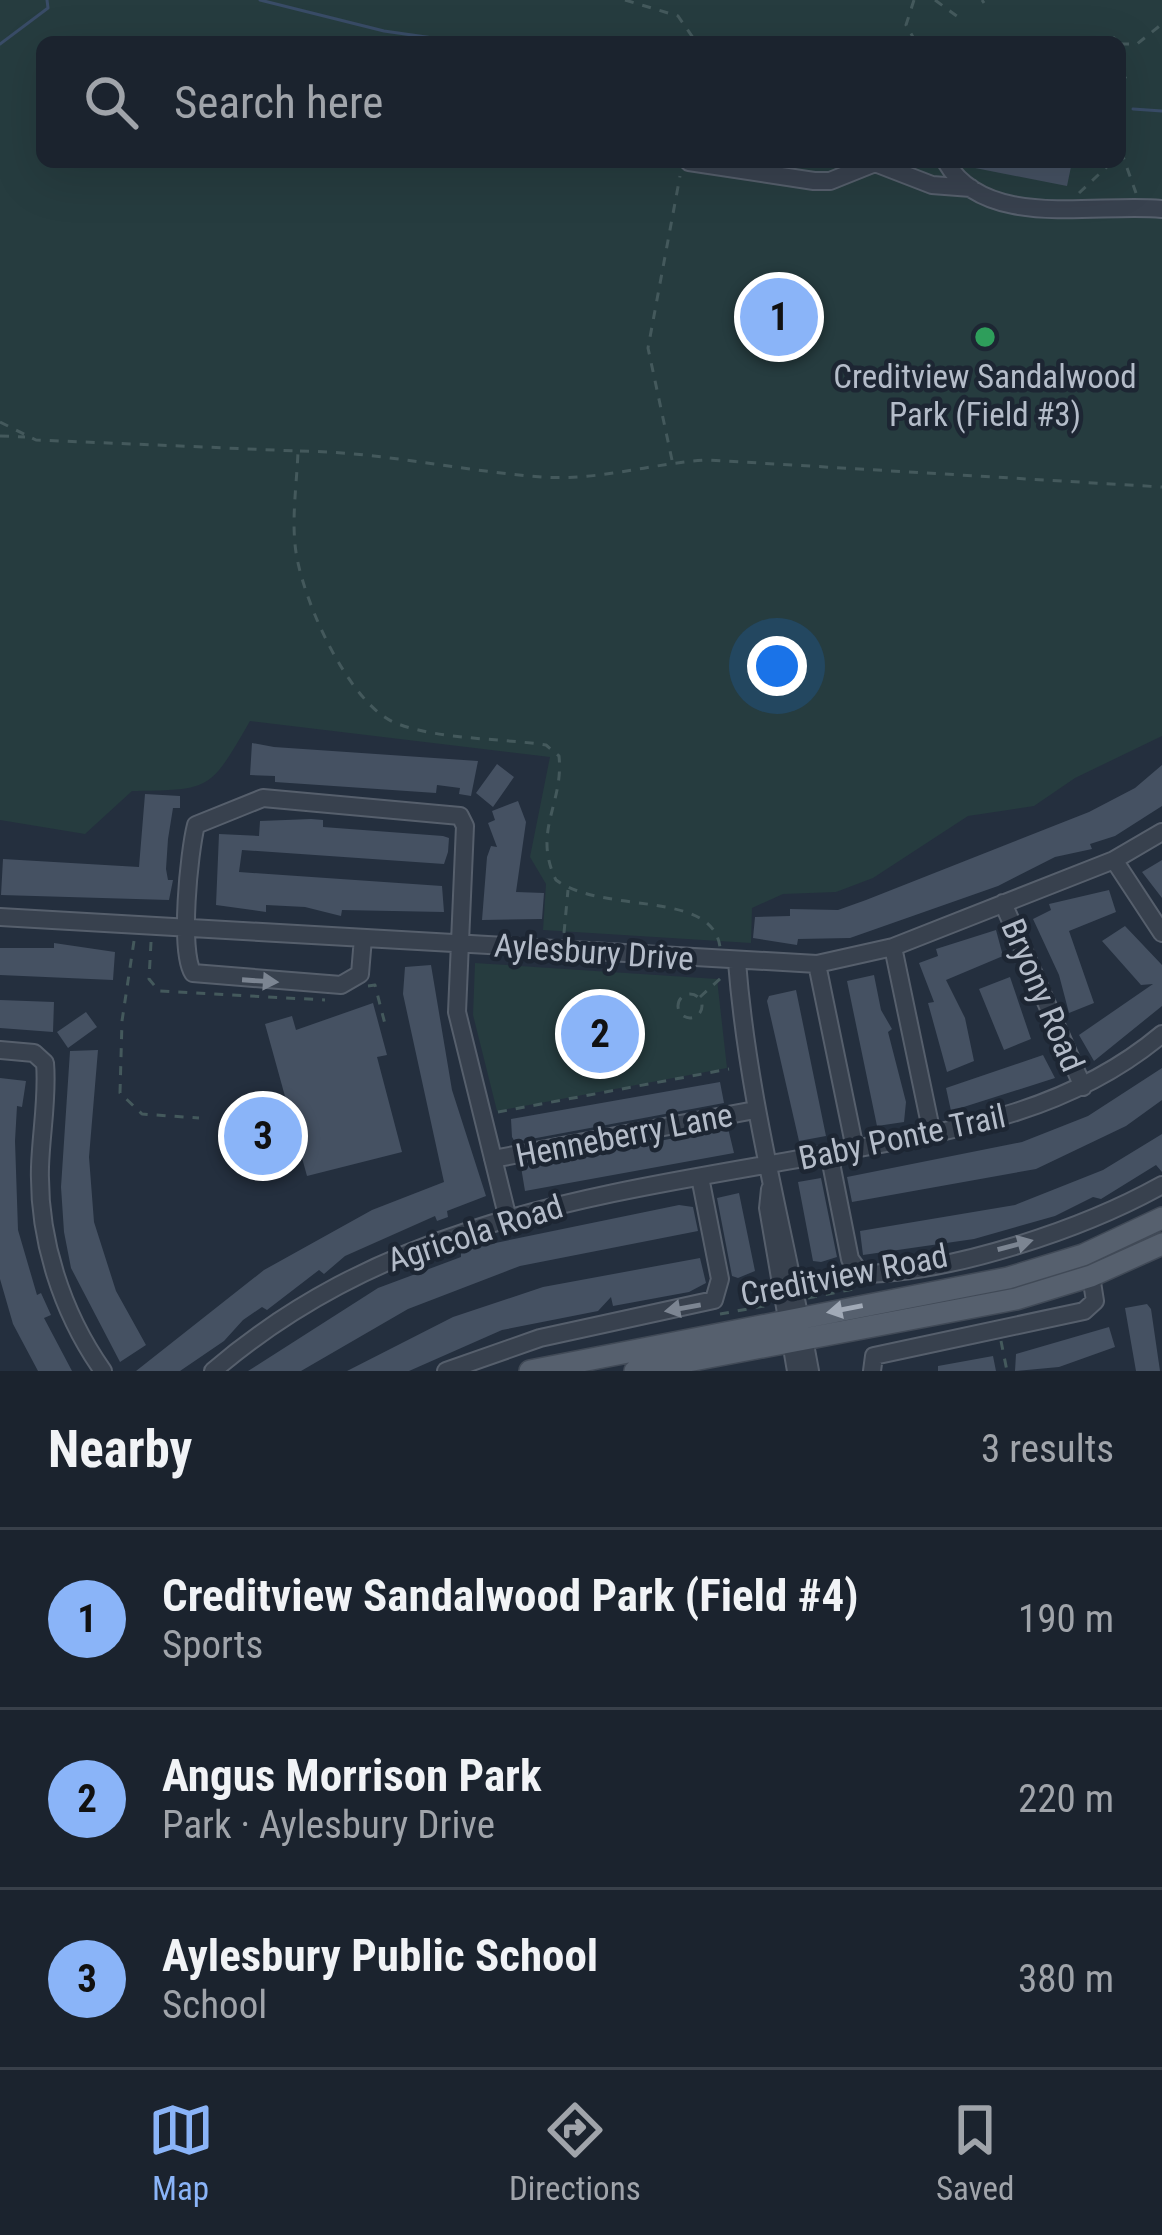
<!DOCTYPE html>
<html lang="en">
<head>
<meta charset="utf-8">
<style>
  :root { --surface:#1b232e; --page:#242b36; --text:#f1f3f6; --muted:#a0a4aa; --line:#39404a; --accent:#8ab4f8 }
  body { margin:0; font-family:"Roboto Condensed",sans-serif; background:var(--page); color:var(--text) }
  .you { position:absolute; left:777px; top:666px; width:42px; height:42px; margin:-30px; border:9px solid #fff; border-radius:50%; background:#1a73e8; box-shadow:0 0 0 18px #1a73e833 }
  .badge { display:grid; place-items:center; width:78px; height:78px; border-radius:50%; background:var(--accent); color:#111; font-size:39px; font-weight:700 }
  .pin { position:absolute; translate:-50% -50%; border:6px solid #fff; box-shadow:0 3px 12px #0006 }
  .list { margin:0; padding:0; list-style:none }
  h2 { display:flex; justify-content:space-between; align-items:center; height:156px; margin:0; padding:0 48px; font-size:51px }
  h2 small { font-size:39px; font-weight:400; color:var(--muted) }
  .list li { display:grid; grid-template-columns:78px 1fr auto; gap:36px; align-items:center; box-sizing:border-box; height:180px; padding:0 48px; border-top:3px solid var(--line) }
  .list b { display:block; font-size:45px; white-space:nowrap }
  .list p { margin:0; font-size:39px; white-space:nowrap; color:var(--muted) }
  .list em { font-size:39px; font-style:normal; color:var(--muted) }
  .icon { flex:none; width:66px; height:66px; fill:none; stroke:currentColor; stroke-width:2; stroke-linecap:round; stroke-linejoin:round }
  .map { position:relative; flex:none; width:1162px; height:1371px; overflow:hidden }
  .search { position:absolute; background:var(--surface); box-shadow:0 12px 48px #0002; left:36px; right:36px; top:36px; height:132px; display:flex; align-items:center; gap:30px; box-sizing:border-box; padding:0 42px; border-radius:18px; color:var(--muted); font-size:45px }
  .sheet { height:696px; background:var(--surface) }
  nav { display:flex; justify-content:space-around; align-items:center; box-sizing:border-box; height:168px; border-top:3px solid var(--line); background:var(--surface); font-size:33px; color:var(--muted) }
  nav a { display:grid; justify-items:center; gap:6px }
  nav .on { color:var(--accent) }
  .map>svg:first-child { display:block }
</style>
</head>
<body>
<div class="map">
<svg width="1162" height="1371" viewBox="0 0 1162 1371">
  <rect width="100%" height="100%" fill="#242f3e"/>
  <path fill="#263c3f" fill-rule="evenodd" d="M 0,0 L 1162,0 L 1162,736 L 1075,778 L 1034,806 L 968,816 L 873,878 L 836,892 L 783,894 L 752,908 L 751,943 L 543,930 L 546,884 L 530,857 L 550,757 L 250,721 C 210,790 212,790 132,791 L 85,834 L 0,820 ZM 42,42 L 1120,42 L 1120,162 L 42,162 Z
    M 475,963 L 717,979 L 727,1068 L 497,1111 L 473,1015 Z"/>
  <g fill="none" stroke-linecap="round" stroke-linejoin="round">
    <path stroke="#394c67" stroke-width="3" d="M 260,0 L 384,31 L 461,42
      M 0,44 L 48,8 L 47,0
      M 1133,109 L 1162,111"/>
  </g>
  <path fill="#455162" d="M 970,162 L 1072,162 L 1067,186 L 970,167 Z
    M 252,743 L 274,747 L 478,761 L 471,796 L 459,794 L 460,788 L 437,785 L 436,793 L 275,782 L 275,776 L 250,775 Z
    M 497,764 L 514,777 L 493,807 L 476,793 Z
    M 1162,765 L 1162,806 L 1115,836 L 1090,844 L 1092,849 L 1055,857 L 998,886 L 850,938 L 798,939 L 797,945 L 753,938 L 755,917 L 790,916 L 790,909 L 838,910 L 866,900 L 1089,812 L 1135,788 Z
    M 145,794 L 180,796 L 180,808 L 173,808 L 168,839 L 166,869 L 168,880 L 173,880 L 169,900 L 1,895 L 3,859 L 139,867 Z
    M 518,801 L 526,822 L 516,892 L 544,893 L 542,919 L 482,920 L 487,857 L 491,846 L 497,847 L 488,823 L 495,820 L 492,811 Z
    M 311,819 L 323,820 L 323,827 L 443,836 L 449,838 L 448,852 L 444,864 L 242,850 L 239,872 L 442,886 L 444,912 L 342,910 L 341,916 L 305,907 L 266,905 L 266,912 L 216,905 L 219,834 L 259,836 L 260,821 Z
    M 1162,860 L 1162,898 L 1142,872 Z
    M 1109,890 L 1116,912 L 1069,931 L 1094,1003 L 1069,1013 L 1059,975 L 1033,919 L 1051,910 L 1049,904 Z
    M 1125,926 L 1162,965 L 1162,1006 L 1094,1061 L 1079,1035 L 1153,984 L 1141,985 L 1102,941 Z
    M 996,930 L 1003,956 L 946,980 L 965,1018 L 974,1061 L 947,1072 L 928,1003 L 934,1002 L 919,963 L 938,956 L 936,949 Z
    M 54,943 L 115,952 L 113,980 L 0,975 L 0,948 L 54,948 Z
    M 431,965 L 452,1090 L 486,1196 L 447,1211 L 448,1217 L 437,1221 L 435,1216 L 345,1256 L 324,1274 L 319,1270 L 267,1310 L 262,1307 L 243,1320 L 224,1341 L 180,1371 L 136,1371 L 264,1270 L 372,1210 L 444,1182 L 403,994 L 405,967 Z
    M 874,975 L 881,1010 L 892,1029 L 888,1032 L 906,1102 L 904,1122 L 877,1126 L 847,981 Z
    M 1010,977 L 1031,1039 L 1004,1050 L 979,989 Z
    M 796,990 L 826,1136 L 799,1141 L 767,1001 L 769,996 Z
    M 0,1000 L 54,1002 L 53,1032 L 0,1028 Z
    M 373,1003 L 387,1055 L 377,1057 L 402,1152 L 307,1176 L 265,1024 L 292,1016 L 296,1030 Z
    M 86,1012 L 97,1027 L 68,1048 L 57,1032 Z
    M 98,1050 L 89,1157 L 94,1222 L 116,1291 L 146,1345 L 120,1362 L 71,1268 L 64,1232 L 61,1187 L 70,1051 Z
    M 1043,1055 L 1055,1078 L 951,1111 L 946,1088 Z
    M 1162,1068 L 1162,1100 L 1126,1126 L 1036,1169 L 852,1202 L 847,1177 L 1022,1142 L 1088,1116 Z
    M 0,1078 L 26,1081 L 22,1107 L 17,1106 L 15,1141 L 18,1230 L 37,1295 L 41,1293 L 51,1315 L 44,1318 L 72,1371 L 38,1371 L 13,1324 L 0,1279 Z
    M 720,1082 L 724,1103 L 515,1142 L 512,1137 L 511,1119 Z
    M 728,1128 L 734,1153 L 525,1191 L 521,1167 Z
    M 1162,1134 L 1162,1172 L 1156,1165 L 1101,1199 L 1093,1197 L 1055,1216 L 974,1239 L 863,1255 L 860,1231 L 1015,1205 L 1103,1170 Z
    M 821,1178 L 837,1257 L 821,1262 L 813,1261 L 798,1182 Z
    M 739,1193 L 755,1271 L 738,1278 L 732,1276 L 717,1198 Z
    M 679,1205 L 693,1207 L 698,1231 L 520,1266 L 408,1309 L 301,1371 L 248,1371 L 378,1288 L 461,1257 L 461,1250 Z
    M 700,1258 L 706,1283 L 689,1292 L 613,1306 L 611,1297 L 598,1311 L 502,1330 L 409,1371 L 347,1371 L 453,1317 L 543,1287 Z
    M 1147,1304 L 1151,1309 L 1160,1371 L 1136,1371 L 1125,1308 Z
    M 1109,1327 L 1115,1347 L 1059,1367 L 1015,1371 L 1016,1354 Z
    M 993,1356 L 996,1371 L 938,1371 L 938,1366 Z"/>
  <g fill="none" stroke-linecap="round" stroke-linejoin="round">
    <defs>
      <path id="minor" d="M 689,162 L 814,181 L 830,181 L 875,163 L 932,185 L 971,188
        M 946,162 C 986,231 1097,202 1162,209
        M 1114,860 L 1162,933
        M 1003,903 L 1083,1087
        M 0,917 L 817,964 L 893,947 L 1114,860 L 1162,832
        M 363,938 L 360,974 L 341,985 L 193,973 C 179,952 189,852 196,825 L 263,798 L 460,816 L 465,826 L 457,1012 L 507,1215
        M 893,947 L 932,1134
        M 737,962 C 748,1102 785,1233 810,1371
        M 817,964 L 855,1149
        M 0,1050 L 34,1053 L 45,1063 C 48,1097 41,1133 40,1167 C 38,1239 62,1313 103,1371
        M 829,1153 L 850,1259 L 861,1274 C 952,1273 1083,1229 1162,1185
        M 493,1159 L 755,1110
        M 770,1189 L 768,1208 L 796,1371
        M 213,1371 C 394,1216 608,1194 832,1153 C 950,1131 1067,1114 1162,1034
        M 446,1371 L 540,1338 L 714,1300 L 720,1279 L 700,1177
        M 872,1371 L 874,1356 L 1084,1311 L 1095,1301 L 1091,1276"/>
      <path id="major" d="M 530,1371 L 1008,1278 L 1083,1255 L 1162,1218
        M 635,1371 L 1016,1299 L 1091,1276 L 1162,1244"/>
    </defs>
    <use href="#minor" stroke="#565f6c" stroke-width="20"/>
    <use href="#major" stroke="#414a57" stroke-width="24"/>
    <path stroke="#44595c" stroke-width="3" stroke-dasharray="9 9" stroke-linecap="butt" d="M 625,0 L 678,16 L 696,42
      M 914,0 L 906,25 L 916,42
      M 935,0 L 958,17
      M 982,0 L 984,3
      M 1113,37 L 1118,42
      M 1120,44 L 1137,44 L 1162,24
      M 1120,83 L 1131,71
      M 1120,103 L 1122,148
      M 1121,151 L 1136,193
      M 1079,193 L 1112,162
      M 0,422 L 36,440 L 298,451 C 297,481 292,514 295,544 C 299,594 349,707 398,724 C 442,740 500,738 546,745 L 559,756 C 564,804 532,831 556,880 C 604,915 712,889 720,947
      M 0,436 L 25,437
      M 300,451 C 382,452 461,471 542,477 C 600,481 652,463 708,460 L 1162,487
      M 672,460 L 648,348 L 680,176
      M 564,933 L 568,890
      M 134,941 L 122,1021 L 120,1093 L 142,1114 L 199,1118
      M 151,942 L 149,979 L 159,991 L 325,1000
      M 368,986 L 375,985 L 386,1028
      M678 1006a12 12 0 1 1 24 0a12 12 0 1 1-24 0Z
      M 700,997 L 721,978
      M 498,1112 L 729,1069
      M 808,1298 L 858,1288
      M 720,1314 L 770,1305
      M 1001,1341 L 1007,1371"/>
    <use href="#minor" stroke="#38414e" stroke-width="16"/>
    <use href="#major" stroke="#56606e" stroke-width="21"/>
  </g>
  <defs><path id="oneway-solid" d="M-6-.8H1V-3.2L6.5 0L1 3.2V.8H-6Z" transform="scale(3)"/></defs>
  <g fill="#7c8592">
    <use href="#oneway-solid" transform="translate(260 981) rotate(4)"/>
    <use href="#oneway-solid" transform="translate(1015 1245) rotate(-15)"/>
    <use href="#oneway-solid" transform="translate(683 1308) rotate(170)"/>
  </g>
  <use fill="#a1aab7" href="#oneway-solid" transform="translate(845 1309) rotate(169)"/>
  <circle fill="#2e9e5b" stroke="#1d2633" stroke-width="4.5" cx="985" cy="337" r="12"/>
  <g text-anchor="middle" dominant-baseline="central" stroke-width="9" stroke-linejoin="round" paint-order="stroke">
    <g font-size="33" fill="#b4bcc9" stroke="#1d2633">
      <text x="985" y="376">Creditview Sandalwood<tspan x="985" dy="38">Park (Field #3)</tspan></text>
    </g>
    <g font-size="33" fill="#b4bcc9" stroke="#1d2633">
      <text transform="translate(594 952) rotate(4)">Aylesbury Drive</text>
      <text transform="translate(1043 995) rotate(67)">Bryony Road</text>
      <text transform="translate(624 1135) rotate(-11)">Henneberry Lane</text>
      <text transform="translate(902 1137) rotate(-12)">Baby Ponte Trail</text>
      <text transform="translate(475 1233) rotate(-18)">Agricola Road</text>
      <text transform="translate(844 1275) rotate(-11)">Creditview Road</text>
    </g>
  </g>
</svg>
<div class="you"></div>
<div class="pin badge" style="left:779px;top:317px">1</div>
<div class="pin badge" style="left:600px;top:1034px">2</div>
<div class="pin badge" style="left:263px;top:1136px">3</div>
<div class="search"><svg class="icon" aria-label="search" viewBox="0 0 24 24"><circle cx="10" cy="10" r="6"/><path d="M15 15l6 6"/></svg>Search here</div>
</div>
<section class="sheet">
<h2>Nearby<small>3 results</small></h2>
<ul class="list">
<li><span class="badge">1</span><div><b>Creditview Sandalwood Park (Field #4)</b><p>Sports</p></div><em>190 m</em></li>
<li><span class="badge">2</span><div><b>Angus Morrison Park</b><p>Park · Aylesbury Drive</p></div><em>220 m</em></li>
<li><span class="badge">3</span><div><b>Aylesbury Public School</b><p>School</p></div><em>380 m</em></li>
</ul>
</section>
<nav>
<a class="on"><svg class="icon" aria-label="map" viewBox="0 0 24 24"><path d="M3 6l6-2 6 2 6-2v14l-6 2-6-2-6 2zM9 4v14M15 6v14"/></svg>Map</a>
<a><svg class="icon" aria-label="directions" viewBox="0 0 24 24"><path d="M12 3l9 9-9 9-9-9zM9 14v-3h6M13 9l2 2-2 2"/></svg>Directions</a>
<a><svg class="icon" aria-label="saved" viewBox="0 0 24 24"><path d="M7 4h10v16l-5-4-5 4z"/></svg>Saved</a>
</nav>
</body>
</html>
